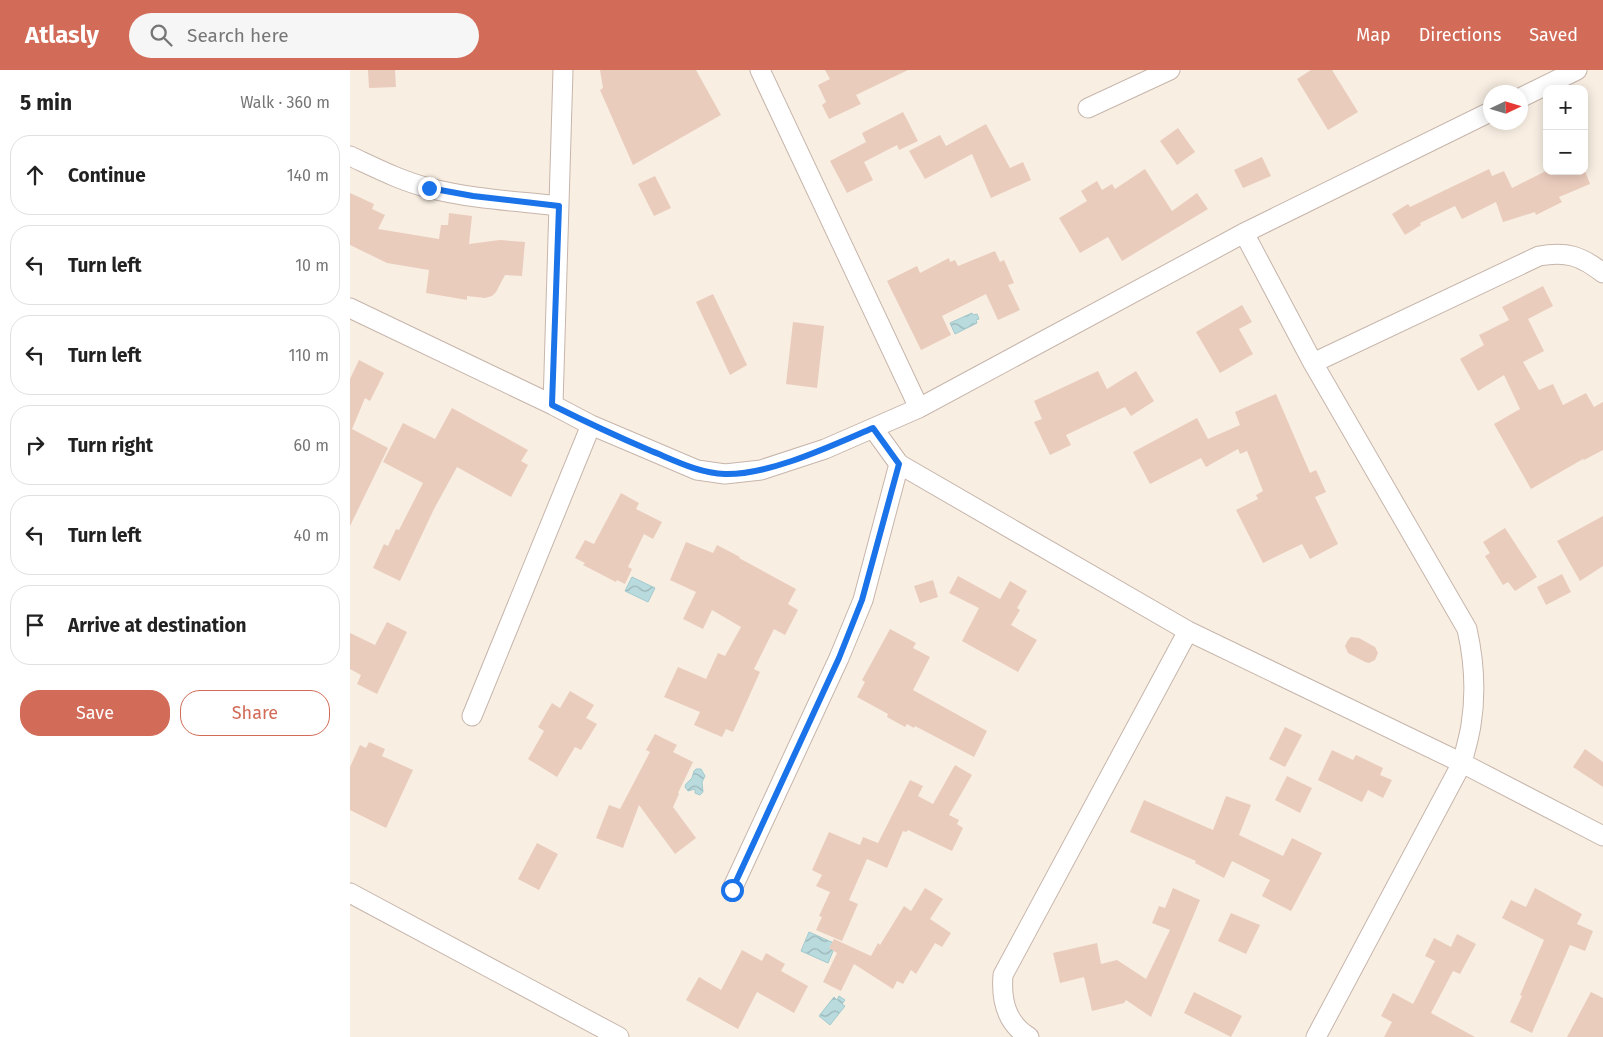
<!DOCTYPE html>
<html lang="en">
<head>
<meta charset="utf-8">
<style>
  :root { --surface:#fff; --page:#f6f6f6; --text:#222; --muted:#767676; --line:#e0e0e0; --accent:#d26b57 }
  body { margin:0; font-family:"Fira Sans",sans-serif; background:var(--page); color:var(--text) }
  .controls { position:absolute; right:15px; top:15px; display:grid; overflow:hidden; border-radius:10px; box-shadow:0 2px 12px #0003 }
  .controls button { width:45px; height:45px; display:grid; place-items:center; padding:0; border:0; border-bottom:1px solid var(--line); background:var(--surface); color:var(--text); font:25px sans-serif }
  .compass { position:absolute; left:1133px; top:15px; width:45px; height:45px; border-radius:50%; background:var(--surface); box-shadow:0 2px 12px #0003; rotate:86deg }
  .stop { position:absolute; width:15px; height:15px; margin:-11px; border:4px solid #1a73e8; border-radius:50%; background:#fff }
  .stop.end { background:#1a73e8; border-color:#fff; box-shadow:0 1px 5px #0008 }
  .list { margin:0; padding:0; list-style:none }
  h2 { display:flex; justify-content:space-between; align-items:center; height:65px; margin:0; padding:0 20px; font-size:21px }
  h2 small { font-size:16px; font-weight:400; color:var(--muted) }
  .list li { display:grid; grid-template-columns:32px 1fr auto; gap:15px; align-items:center; box-sizing:border-box; height:80px; margin:0 10px 10px; padding:0 10px; border:1px solid var(--line); border-radius:20px }
  .list b { display:block; font-size:19px; white-space:nowrap }
  .list em { font-size:16px; font-style:normal; color:var(--muted) }
  .actions { display:flex; gap:10px; padding:15px 20px }
  .actions a { flex:1; padding:11px 0; border:1px solid var(--accent); border-radius:20px; text-align:center; font-size:18px; color:var(--accent) }
  .actions .main { background:var(--accent); color:#fff }
  .icon { flex:none; width:28px; height:28px; fill:none; stroke:currentColor; stroke-width:2; stroke-linecap:round; stroke-linejoin:round }
  .map { position:relative; flex:none; width:1253px; height:967px; overflow:hidden }
  header { display:flex; align-items:center; gap:30px; box-sizing:border-box; height:70px; padding:0 25px; background:var(--accent); color:#fff }
  header strong { font-size:24px }
  nav { display:flex; gap:28px; margin-inline-start:auto; font-size:18px }
  .search { width:350px; height:45px; background:var(--page); display:flex; align-items:center; gap:12px; box-sizing:border-box; padding:0 18px; border-radius:28px; color:var(--muted); font-size:19px }
  main { display:flex }
  aside { flex:1; background:var(--surface) }
  .map>svg:first-child { display:block }
</style>
</head>
<body>
<header>
<strong>Atlasly</strong>
<div class="search"><svg class="icon" aria-label="search" viewBox="0 0 24 24"><circle cx="10" cy="10" r="6"/><path d="M15 15l6 6"/></svg>Search here</div>
<nav><a>Map</a><a>Directions</a><a>Saved</a></nav>
</header>
<main>
<aside>
<h2>5 min<small>Walk · 360 m</small></h2>
<ul class="list">
<li><svg class="icon" aria-label="ahead" viewBox="0 0 24 24"><path d="M12 20V5M6 11l6-6 6 6"/></svg><div><b>Continue</b></div><em>140 m</em></li>
<li><svg class="icon" aria-label="left" viewBox="0 0 24 24"><path d="M17 20v-9H6M10 6l-5 5 5 5"/></svg><div><b>Turn left</b></div><em>10 m</em></li>
<li><svg class="icon" aria-label="left" viewBox="0 0 24 24"><path d="M17 20v-9H6M10 6l-5 5 5 5"/></svg><div><b>Turn left</b></div><em>110 m</em></li>
<li><svg class="icon" aria-label="right" viewBox="0 0 24 24"><path d="M7 20v-9h11M14 6l5 5-5 5"/></svg><div><b>Turn right</b></div><em>60 m</em></li>
<li><svg class="icon" aria-label="left" viewBox="0 0 24 24"><path d="M17 20v-9H6M10 6l-5 5 5 5"/></svg><div><b>Turn left</b></div><em>40 m</em></li>
<li><svg class="icon" aria-label="arrive" viewBox="0 0 24 24"><path d="M6 21V4h12l-3 4 3 4H6"/></svg><div><b>Arrive at destination</b></div></li>
</ul>
<div class="actions"><a class="main">Save</a><a>Share</a></div>
</aside>
<div class="map">
<svg width="1253" height="967" viewBox="0 0 1253 967">
  <defs>
    <pattern id="water-waves" width="16" height="10" patternUnits="userSpaceOnUse" patternTransform="scale(1.25)"><rect width="16" height="10" fill="#b9dbde"/><path d="M0 5q4-4 8 0t8 0" fill="none" stroke="#9ab4b6"/></pattern>
  </defs>
  <rect width="100%" height="100%" fill="#f8eee2"/>
  <path fill="url(#water-waves)" stroke="#a1cacf" d="M 622,243 L 623,245 L 627,244 L 629,249 L 626,250 L 627,253 L 605,264 L 600,253 Z
    M 282,507 L 305,518 L 298,532 L 275,521 Z
    M 346,699 L 351,699 L 355,706 L 352,712 L 353,722 L 350,725 L 345,723 L 345,719 L 338,721 L 335,717 L 336,714 L 342,708 L 344,701 Z
    M 459,862 L 486,874 L 478,893 L 451,881 Z
    M 489,926 L 495,930 L 492,934 L 495,936 L 480,955 L 469,946 L 484,927 L 487,930 Z"/>
  <path fill="#eaccbd" d="M 18,0 L 45,0 L 46,17 L 19,18 Z
    M 250,0 L 346,0 L 371,45 L 283,95 L 250,20 L 253,18 Z
    M 475,0 L 558,0 L 506,25 L 511,34 L 479,49 L 472,35 L 476,32 L 468,15 L 480,9 Z
    M 961,0 L 982,0 L 1008,42 L 978,60 L 947,9 Z
    M 553,42 L 568,71 L 549,80 L 547,75 L 514,92 L 523,110 L 497,123 L 480,91 L 516,72 L 512,63 Z
    M 636,54 L 660,98 L 673,92 L 681,110 L 641,128 L 622,84 L 575,109 L 559,81 L 590,65 L 596,76 Z
    M 828,58 L 845,82 L 827,95 L 810,71 Z
    M 912,87 L 921,106 L 893,118 L 884,100 Z
    M 795,99 L 822,141 L 847,123 L 858,139 L 772,191 L 758,167 L 730,183 L 709,148 L 737,131 L 731,121 L 747,111 L 752,120 L 762,114 L 765,119 Z
    M 1139,99 L 1142,106 L 1154,101 L 1162,118 L 1196,101 L 1235,101 L 1240,114 L 1209,127 L 1212,132 L 1186,145 L 1185,142 L 1153,152 L 1146,132 L 1112,149 L 1105,136 L 1070,153 L 1071,155 L 1055,165 L 1042,144 L 1058,134 L 1060,137 Z
    M 305,106 L 321,138 L 304,146 L 288,114 Z
    M 0,123 L 24,134 L 22,139 L 35,145 L 28,159 L 89,169 L 91,155 L 98,155 L 99,143 L 122,146 L 119,174 L 150,170 L 175,172 L 172,206 L 155,205 L 146,222 L 142,226 L 135,228 L 117,226 L 117,230 L 76,223 L 79,200 L 37,193 L 0,175 Z
    M 645,181 L 650,192 L 654,190 L 664,213 L 658,215 L 670,240 L 648,250 L 636,224 L 592,246 L 601,265 L 571,280 L 537,211 L 567,196 L 570,203 L 599,188 L 600,192 L 605,190 L 608,196 Z
    M 1193,216 L 1203,236 L 1178,249 L 1194,281 L 1173,292 L 1189,320 L 1203,314 L 1213,335 L 1236,323 L 1244,337 L 1253,332 L 1253,380 L 1234,390 L 1233,389 L 1181,419 L 1144,354 L 1170,339 L 1154,305 L 1128,321 L 1110,289 L 1134,275 L 1129,265 L 1159,250 L 1152,237 Z
    M 363,224 L 397,295 L 380,305 L 346,232 Z
    M 892,235 L 902,252 L 889,259 L 903,284 L 870,303 L 846,262 Z
    M 443,252 L 474,256 L 467,318 L 436,314 Z
    M 9,290 L 34,303 L 20,331 L 15,328 L 2,359 L 38,378 L 0,456 L 0,309 Z
    M 748,301 L 757,319 L 786,301 L 804,331 L 781,346 L 775,337 L 716,365 L 721,375 L 700,385 L 684,352 L 692,349 L 684,331 Z
    M 926,324 L 960,403 L 966,400 L 976,422 L 965,427 L 988,474 L 960,489 L 952,474 L 913,493 L 886,440 L 908,429 L 906,425 L 913,421 L 897,381 L 890,384 L 888,379 L 856,397 L 851,388 L 800,414 L 783,382 L 847,348 L 858,369 L 890,355 L 885,342 Z
    M 102,338 L 178,380 L 171,391 L 178,395 L 161,427 L 107,397 L 84,439 L 50,511 L 23,498 L 34,474 L 38,476 L 46,459 L 49,460 L 73,413 L 33,392 L 53,353 L 85,369 Z
    M 271,423 L 289,433 L 286,439 L 312,452 L 303,469 L 294,464 L 278,497 L 282,499 L 275,514 L 267,510 L 266,512 L 233,495 L 235,493 L 225,488 L 235,470 L 244,474 Z
    M 1253,446 L 1253,496 L 1230,511 L 1207,471 Z
    M 1155,458 L 1187,507 L 1165,521 L 1158,512 L 1153,515 L 1135,486 L 1140,483 L 1133,472 Z
    M 336,472 L 363,483 L 367,475 L 390,487 L 389,488 L 446,519 L 438,534 L 448,540 L 435,565 L 424,559 L 404,599 L 410,602 L 383,662 L 376,659 L 372,667 L 344,655 L 350,642 L 314,627 L 328,597 L 356,609 L 368,583 L 375,586 L 391,557 L 362,540 L 353,559 L 333,549 L 346,522 L 320,510 Z
    M 1212,504 L 1221,522 L 1196,535 L 1187,517 Z
    M 608,506 L 650,529 L 660,511 L 677,521 L 667,538 L 670,540 L 661,555 L 687,570 L 668,602 L 612,571 L 629,538 L 599,523 Z
    M 583,510 L 588,527 L 570,533 L 564,516 Z
    M 37,552 L 57,562 L 27,624 L 7,614 L 11,605 L 0,599 L 0,563 L 25,575 Z
    M 540,559 L 566,573 L 563,578 L 580,587 L 563,620 L 637,661 L 624,687 L 565,656 L 564,658 L 557,654 L 555,657 L 537,647 L 538,644 L 507,627 L 515,612 L 512,610 Z
    M 1001,567 L 1009,568 L 1025,577 L 1028,583 L 1025,590 L 1019,593 L 1015,592 L 998,583 L 995,576 L 998,570 Z
    M 220,621 L 244,635 L 236,648 L 247,654 L 231,680 L 225,677 L 207,707 L 178,689 L 194,661 L 188,657 L 202,633 L 210,638 Z
    M 935,657 L 952,665 L 935,697 L 919,689 Z
    M 305,664 L 327,675 L 323,682 L 343,692 L 328,723 L 329,724 L 323,737 L 346,768 L 325,784 L 289,735 L 273,778 L 246,768 L 259,735 L 270,739 L 300,682 L 296,680 Z
    M 19,672 L 35,679 L 32,686 L 63,700 L 36,758 L 0,740 L 0,697 L 10,675 L 16,678 Z
    M 1235,679 L 1253,692 L 1253,717 L 1223,697 Z
    M 982,680 L 1003,690 L 1006,685 L 1033,698 L 1030,705 L 1042,710 L 1033,728 L 1018,720 L 1012,732 L 968,710 Z
    M 605,695 L 622,705 L 599,745 L 609,750 L 607,754 L 613,758 L 602,781 L 558,760 L 556,762 L 553,761 L 537,798 L 517,789 L 499,830 L 508,834 L 492,871 L 466,860 L 472,847 L 469,846 L 480,822 L 466,816 L 472,805 L 462,800 L 479,762 L 510,775 L 513,767 L 528,773 L 560,710 L 573,716 L 568,726 L 583,734 Z
    M 937,706 L 962,718 L 950,743 L 925,730 Z
    M 876,726 L 901,735 L 889,765 L 933,786 L 942,768 L 972,783 L 941,841 L 912,826 L 920,810 L 882,791 L 874,808 L 845,793 L 846,791 L 780,762 L 794,730 L 863,760 Z
    M 187,773 L 208,784 L 189,820 L 168,809 Z
    M 575,818 L 593,829 L 580,849 L 601,863 L 592,877 L 585,873 L 566,904 L 561,900 L 553,914 L 547,911 L 543,919 L 504,894 L 491,921 L 473,912 L 487,883 L 479,878 L 484,869 L 521,886 L 528,873 L 530,875 L 554,836 L 561,841 Z
    M 823,818 L 850,830 L 801,947 L 776,930 L 774,933 L 742,941 L 734,907 L 710,913 L 703,883 L 747,873 L 751,894 L 767,890 L 796,909 L 820,860 L 802,853 L 809,836 L 815,838 Z
    M 1185,818 L 1232,844 L 1227,854 L 1243,861 L 1235,881 L 1220,875 L 1182,963 L 1160,952 L 1172,926 L 1170,925 L 1194,870 L 1152,848 L 1161,830 L 1176,837 Z
    M 881,843 L 910,855 L 896,884 L 868,871 Z
    M 1107,864 L 1126,874 L 1110,904 L 1103,901 L 1081,943 L 1125,967 L 1034,967 L 1042,952 L 1031,946 L 1043,923 L 1063,934 L 1085,891 L 1075,886 L 1084,868 L 1101,877 Z
    M 392,880 L 412,891 L 416,883 L 435,894 L 431,901 L 458,916 L 444,943 L 407,922 L 388,959 L 336,930 L 349,907 L 371,920 Z
    M 844,922 L 892,946 L 881,967 L 834,943 Z
    M 1241,922 L 1253,928 L 1253,967 L 1217,967 Z"/>
  <g fill="none" stroke-linecap="round" stroke-linejoin="round">
    <defs>
      <path id="minor" d="M 410,0 L 569,338
        M 1170,28 L 1227,0
        M 738,38 L 820,0
        M 0,86 C 26,98 51,111 79,118 C 121,129 166,131 209,136
        M 894,163 L 963,293 L 1117,559 C 1124,590 1126,624 1121,655 C 1119,668 1115,681 1112,693 L 966,967
        M 0,238 L 203,335 L 241,355 L 347,400 L 375,404 L 411,400 L 475,379 L 569,338 L 894,163 L 1140,42
        M 963,293 L 1189,186 C 1217,181 1231,186 1253,203
        M 203,335 L 213,0
        M 523,358 L 549,394 L 838,561 L 1112,693 L 1253,766
        M 122,646 L 241,355
        M 382,819 L 489,588 L 513,530 L 549,394
        M 0,823 L 269,967
        M 679,967 C 656,953 651,930 653,905 L 838,561"/>
    </defs>
    <use href="#minor" stroke="#c7b5ab" stroke-width="21"/>
    <use href="#minor" stroke="#fff" stroke-width="19"/>
  </g>
  <g fill="none" stroke-linecap="round" stroke-linejoin="round">
    <path stroke="#1a73e8" stroke-width="6" d="M 79,118 L 123,126 L 209,136 L 202,335 C 234,351 266,366 299,380 C 324,390 348,403 375,404 C 420,405 481,376 523,358 L 549,394 L 512,530 L 489,588 L 382,820"/>
  </g>
</svg>
<div class="controls">
<button>+</button>
<button>−</button>
</div>
<svg class="compass" viewBox="-18 -18 36 36"><path d="M0-13l5 13h-10z" fill="#e53935"/><path d="M0 13l5-13h-10z" fill="#767676"/></svg>
<div class="stop" style="left:382px;top:820px"></div>
<div class="stop end" style="left:79px;top:118px"></div>
</div>
</main>
</body>
</html>
